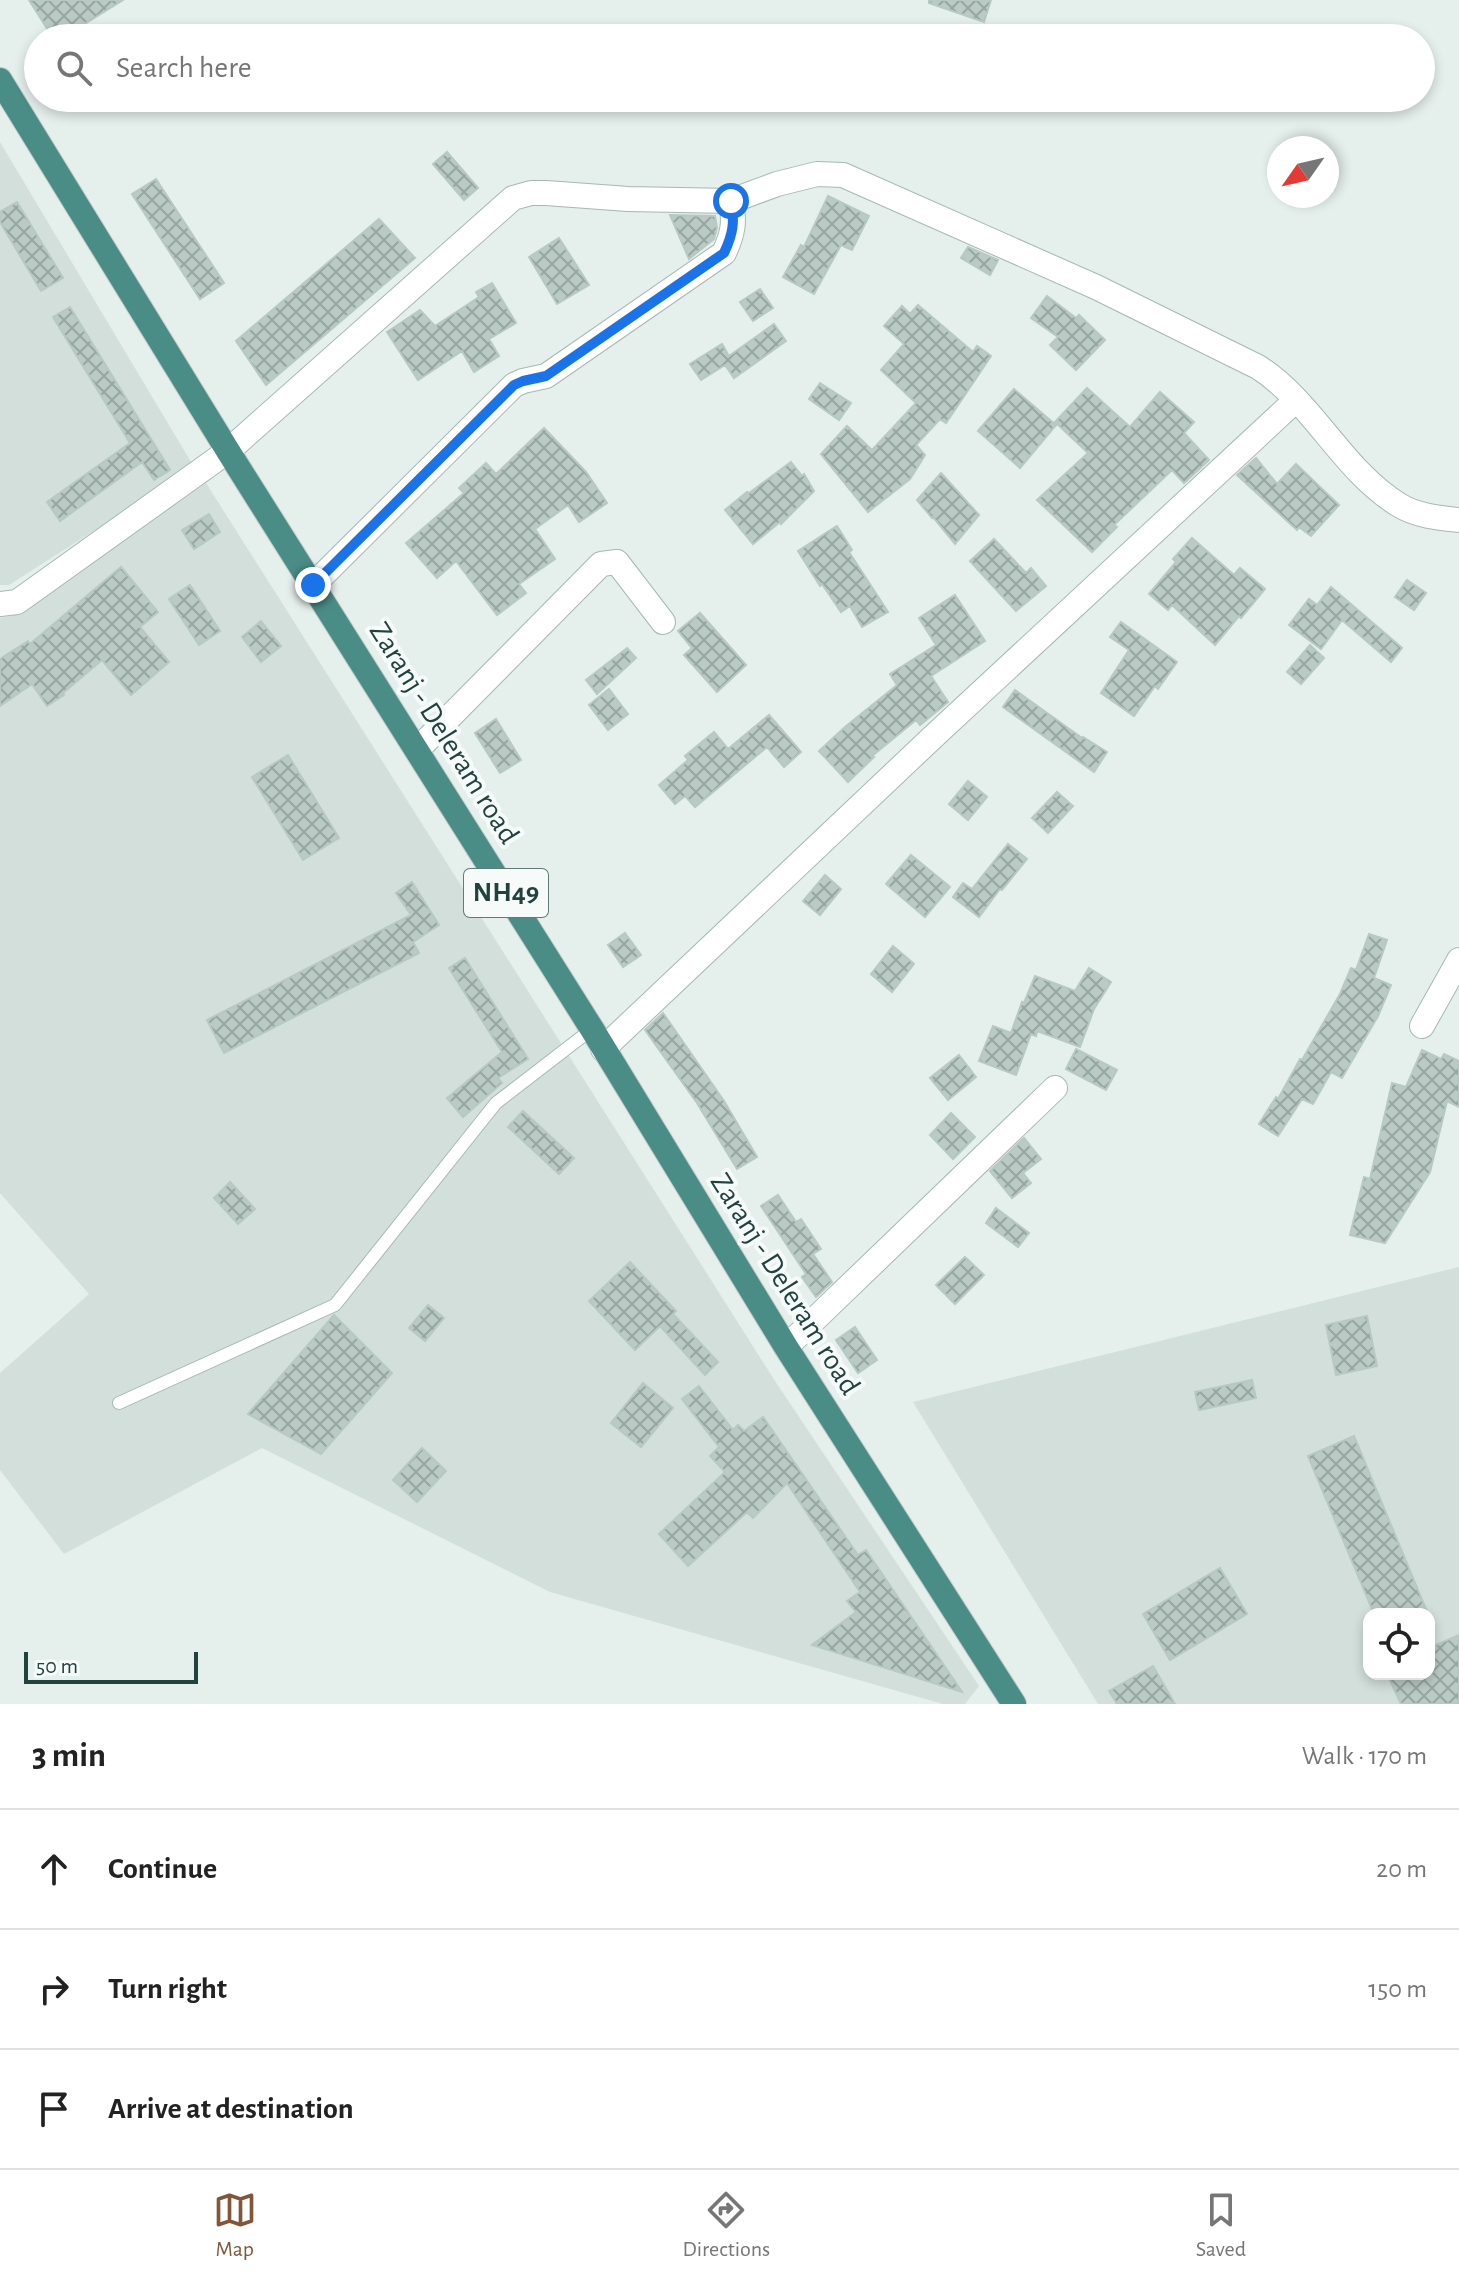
<!DOCTYPE html>
<html lang="en">
<head>
<meta charset="utf-8">
<style>
  :root { --surface:#fff; --page:#f6f6f6; --text:#222; --muted:#767676; --line:#e0e0e0; --accent:#83563a }
  body { margin:0; font-family:"Alegreya Sans",sans-serif; background:var(--page); color:var(--text) }
  .controls { position:absolute; right:24px; bottom:24px; display:grid; overflow:hidden; border-radius:16px; box-shadow:0 4px 12px #0003 }
  .controls button { width:72px; height:72px; display:grid; place-items:center; padding:0; border:0; border-bottom:2px solid var(--line); background:var(--surface); color:var(--text); font:40px sans-serif }
  .compass { position:absolute; left:1267px; top:136px; width:72px; height:72px; border-radius:50%; background:var(--surface); box-shadow:0 4px 12px #0003; rotate:236deg }
  .scale { position:absolute; left:24px; bottom:20px; width:174px; box-sizing:border-box; padding-left:8px; border:4px solid #22423e; border-top:0; font-size:22px; line-height:28px; white-space:nowrap; color:#22423e; -webkit-text-stroke:6px #f6fbf9; paint-order:stroke }
  .stop { position:absolute; width:24px; height:24px; margin:-18px; border:6px solid #1a73e8; border-radius:50%; background:#fff }
  .stop.end { background:#1a73e8; border-color:#fff; box-shadow:0 2px 8px #0008 }
  .list { margin:0; padding:0; list-style:none }
  h2 { display:flex; justify-content:space-between; align-items:center; height:104px; margin:0; padding:0 32px; font-size:34px }
  h2 small { font-size:26px; font-weight:400; color:var(--muted) }
  .list li { display:grid; grid-template-columns:52px 1fr auto; gap:24px; align-items:center; box-sizing:border-box; height:120px; padding:0 32px; border-top:2px solid var(--line) }
  .list b { display:block; font-size:30px; white-space:nowrap }
  .list em { font-size:26px; font-style:normal; color:var(--muted) }
  .icon { flex:none; width:44px; height:44px; fill:none; stroke:currentColor; stroke-width:2; stroke-linecap:round; stroke-linejoin:round }
  .map { position:relative; flex:none; width:1459px; height:1704px; overflow:hidden }
  .search { position:absolute; background:var(--surface); box-shadow:0 4px 12px #0003; left:24px; right:24px; top:24px; height:88px; display:flex; align-items:center; gap:20px; box-sizing:border-box; padding:0 28px; border-radius:44px; color:var(--muted); font-size:30px }
  .sheet { height:464px; background:var(--surface) }
  nav { display:flex; justify-content:space-around; align-items:center; box-sizing:border-box; height:112px; border-top:2px solid var(--line); background:var(--surface); font-size:22px; color:var(--muted) }
  nav a { display:grid; justify-items:center; gap:4px }
  nav .on { color:var(--accent) }
  .map>svg:first-child { display:block }
</style>
</head>
<body>
<div class="map">
<svg width="1459" height="1704" viewBox="0 0 1459 1704">
  <defs>
    <pattern id="building-cross-hatch" width="8" height="8" patternUnits="userSpaceOnUse" patternTransform="scale(2)"><rect width="8" height="8" fill="#bacac5"/><path d="M0 0l8 8M0 8l8-8" fill="none" stroke="#97a6a1"/></pattern>
  </defs>
  <rect width="100%" height="100%" fill="#e5efec"/>
  <path fill="#d3dfdb" fill-rule="evenodd" d="M 0,142 L 194,467 L 9,585 L 0,585 Z
    M 206,483 L 775,1381 L 979,1686 L 965,1704 L 943,1704 L 550,1592 L 262,1448 L 64,1554 L 0,1470 L 0,1373 L 89,1294 L 0,1193 L 0,618 L 15,615 Z
    M 1459,1267 L 1459,1704 L 1098,1704 L 913,1402 ZM 1369,1614 L 1429,1614 L 1429,1674 L 1369,1674 Z"/>
  <path fill="url(#building-cross-hatch)" stroke="#b6c9c4" stroke-width="2" d="M 29,0 L 123,0 L 62,38 L 53,38 Z
    M 929,0 L 991,0 L 984,22 L 929,3 Z
    M 447,152 L 478,188 L 464,200 L 433,164 Z
    M 156,179 L 224,283 L 200,299 L 132,194 Z
    M 828,196 L 869,216 L 852,250 L 841,245 L 814,294 L 783,277 L 801,245 L 804,247 Z
    M 17,202 L 63,278 L 41,291 L 0,222 L 0,212 Z
    M 670,215 L 715,216 L 717,228 L 714,239 L 689,259 Z
    M 379,219 L 415,258 L 266,385 L 236,341 Z
    M 559,238 L 589,285 L 557,304 L 529,257 Z
    M 968,247 L 998,260 L 990,275 L 961,258 Z
    M 492,283 L 516,323 L 489,339 L 499,356 L 474,372 L 462,351 L 418,380 L 387,332 L 420,310 L 435,326 L 479,297 L 476,292 Z
    M 760,289 L 773,308 L 753,321 L 740,302 Z
    M 1047,296 L 1076,318 L 1079,315 L 1105,340 L 1076,370 L 1050,345 L 1058,337 L 1031,318 Z
    M 918,305 L 973,352 L 977,346 L 991,356 L 946,423 L 940,419 L 916,445 L 925,455 L 910,479 L 868,512 L 821,454 L 847,426 L 872,450 L 916,403 L 881,370 L 904,344 L 884,326 L 902,306 L 910,314 Z
    M 70,307 L 170,470 L 154,480 L 142,462 L 60,521 L 47,502 L 130,443 L 53,317 Z
    M 774,324 L 786,341 L 734,378 L 725,365 L 701,380 L 690,364 L 722,344 L 729,356 Z
    M 820,383 L 851,403 L 839,420 L 809,399 Z
    M 1087,388 L 1130,427 L 1160,392 L 1194,422 L 1184,433 L 1209,460 L 1184,483 L 1172,470 L 1114,525 L 1117,527 L 1092,552 L 1037,500 L 1088,453 L 1055,422 Z
    M 1014,389 L 1056,425 L 1020,468 L 978,431 Z
    M 544,428 L 586,472 L 607,503 L 579,522 L 568,505 L 535,529 L 555,559 L 519,584 L 526,593 L 497,615 L 456,561 L 437,578 L 406,543 L 464,493 L 459,488 L 486,463 L 496,474 Z
    M 1256,458 L 1277,484 L 1296,464 L 1339,505 L 1311,536 L 1299,527 L 1297,530 L 1237,475 Z
    M 791,462 L 802,476 L 804,474 L 814,491 L 781,524 L 780,522 L 753,544 L 725,510 L 747,492 L 749,493 Z
    M 941,473 L 979,515 L 955,544 L 933,517 L 932,518 L 917,500 Z
    M 209,514 L 220,532 L 194,549 L 182,530 Z
    M 837,526 L 852,550 L 849,552 L 888,612 L 862,627 L 850,606 L 841,612 L 822,584 L 820,586 L 798,551 Z
    M 1192,538 L 1234,575 L 1240,568 L 1265,589 L 1241,618 L 1239,616 L 1215,645 L 1172,605 L 1168,610 L 1149,594 L 1176,562 L 1173,559 Z
    M 994,539 L 1026,573 L 1031,568 L 1046,586 L 1016,611 L 970,561 Z
    M 121,567 L 158,612 L 140,627 L 169,662 L 131,695 L 102,660 L 63,693 L 64,695 L 47,706 L 32,684 L 0,706 L 0,659 L 28,641 L 30,644 Z
    M 1407,580 L 1426,593 L 1414,610 L 1395,597 Z
    M 190,585 L 220,631 L 199,645 L 169,599 Z
    M 1331,587 L 1402,648 L 1391,662 L 1342,620 L 1321,649 L 1289,625 L 1309,599 L 1317,605 Z
    M 955,595 L 985,641 L 931,676 L 948,702 L 920,725 L 916,720 L 872,756 L 874,757 L 848,782 L 819,751 L 845,727 L 897,685 L 890,674 L 936,645 L 919,618 Z
    M 700,613 L 746,665 L 717,692 L 684,655 L 692,648 L 678,631 Z
    M 261,621 L 281,646 L 261,662 L 242,637 Z
    M 1121,622 L 1177,662 L 1158,689 L 1155,686 L 1134,716 L 1101,693 L 1129,650 L 1110,637 Z
    M 1310,645 L 1324,658 L 1301,684 L 1287,672 Z
    M 627,648 L 636,658 L 597,694 L 586,680 Z
    M 609,689 L 628,714 L 608,730 L 589,705 Z
    M 1015,690 L 1082,738 L 1083,737 L 1107,752 L 1094,772 L 1003,707 Z
    M 769,715 L 801,752 L 784,767 L 767,747 L 695,807 L 685,796 L 675,804 L 659,785 L 688,760 L 685,756 L 714,732 L 728,749 Z
    M 496,719 L 521,760 L 500,773 L 475,733 Z
    M 288,755 L 339,838 L 303,860 L 252,777 Z
    M 968,781 L 987,797 L 968,820 L 949,804 Z
    M 1057,792 L 1073,806 L 1048,833 L 1032,818 Z
    M 1008,844 L 1027,859 L 1002,890 L 1000,889 L 979,917 L 953,897 L 963,883 L 972,889 Z
    M 911,855 L 950,887 L 925,917 L 886,884 Z
    M 825,875 L 841,889 L 820,915 L 803,901 Z
    M 412,882 L 439,925 L 413,942 L 419,953 L 224,1053 L 207,1020 L 411,915 L 396,893 Z
    M 625,933 L 641,955 L 623,967 L 608,945 Z
    M 1369,934 L 1387,940 L 1374,978 L 1391,985 L 1378,1016 L 1342,1078 L 1331,1072 L 1313,1104 L 1302,1099 L 1278,1136 L 1259,1124 L 1276,1097 L 1278,1099 L 1300,1059 L 1302,1060 L 1340,994 L 1351,968 L 1356,970 Z
    M 893,946 L 914,964 L 892,992 L 871,974 Z
    M 465,958 L 528,1059 L 498,1078 L 502,1083 L 463,1117 L 447,1098 L 502,1052 L 449,968 Z
    M 1089,968 L 1111,982 L 1094,1009 L 1080,1047 L 1037,1031 L 1036,1036 L 1031,1034 L 1016,1075 L 979,1061 L 993,1026 L 1011,1033 L 1022,1002 L 1024,1003 L 1035,976 L 1075,991 Z
    M 663,1013 L 724,1101 L 757,1157 L 737,1169 L 697,1103 L 645,1030 Z
    M 1076,1049 L 1117,1070 L 1106,1090 L 1066,1069 Z
    M 1422,1050 L 1441,1059 L 1444,1054 L 1459,1061 L 1459,1107 L 1447,1101 L 1430,1172 L 1385,1243 L 1350,1235 L 1364,1177 L 1370,1179 L 1392,1083 L 1406,1087 Z
    M 959,1055 L 976,1077 L 948,1100 L 930,1078 Z
    M 523,1111 L 574,1158 L 559,1174 L 508,1127 Z
    M 951,1113 L 975,1137 L 953,1159 L 930,1135 Z
    M 1024,1138 L 1041,1159 L 1023,1173 L 1031,1183 L 1012,1198 L 990,1171 Z
    M 230,1182 L 255,1209 L 238,1224 L 214,1198 Z
    M 778,1195 L 796,1222 L 801,1219 L 821,1249 L 813,1254 L 832,1282 L 816,1297 L 802,1277 L 806,1274 L 761,1206 Z
    M 996,1208 L 1029,1233 L 1018,1247 L 986,1223 Z
    M 965,1257 L 984,1275 L 955,1304 L 936,1285 Z
    M 630,1262 L 676,1311 L 673,1314 L 718,1362 L 705,1375 L 660,1326 L 635,1350 L 589,1301 Z
    M 428,1305 L 444,1318 L 425,1341 L 409,1328 Z
    M 334,1315 L 392,1373 L 321,1454 L 248,1414 Z
    M 1367,1316 L 1377,1366 L 1336,1375 L 1326,1325 Z
    M 855,1327 L 877,1360 L 858,1373 L 836,1340 Z
    M 1252,1380 L 1256,1398 L 1199,1410 L 1195,1392 Z
    M 643,1383 L 673,1408 L 641,1447 L 611,1423 Z
    M 699,1386 L 733,1430 L 738,1425 L 744,1431 L 763,1417 L 858,1555 L 866,1550 L 962,1692 L 812,1645 L 856,1612 L 847,1601 L 860,1592 L 787,1483 L 753,1518 L 747,1512 L 688,1566 L 659,1534 L 725,1472 L 710,1456 L 719,1447 L 682,1399 Z
    M 1354,1436 L 1428,1614 L 1374,1614 L 1308,1456 Z
    M 422,1448 L 446,1471 L 417,1502 L 393,1480 Z
    M 1220,1568 L 1247,1614 L 1170,1660 L 1143,1614 Z
    M 1459,1635 L 1459,1704 L 1401,1704 L 1387,1674 L 1429,1674 L 1429,1648 Z
    M 1153,1666 L 1175,1704 L 1117,1704 L 1109,1691 Z"/>
  <g fill="none" stroke-linecap="round" stroke-linejoin="round">
    <defs>
      <path id="service" d="M 119,1403 L 335,1305 L 496,1103 L 592,1029"/>
      <path id="minor" d="M 313,585 L 514,385 L 523,381 L 546,376 L 724,253 C 733,234 735,222 731,201
        M 0,604 L 17,602 L 228,451 L 513,198 L 531,193 L 546,193 L 628,199 L 731,201 L 777,184 L 817,174 L 843,175 L 1096,287 L 1258,367 C 1313,402 1342,470 1399,505 C 1417,516 1439,518 1459,520
        M 417,750 L 601,564 L 617,562 L 663,622
        M 1422,1026 L 1459,960
        M 603,1049 L 934,736 L 1296,400
        M 786,1347 L 1055,1088"/>
      <path id="trunk" d="M 0,80 L 228,451 L 592,1029 L 786,1347 L 1014,1704"/>
    </defs>
    <use href="#service" stroke="#a7b8b4" stroke-width="14"/>
    <use href="#minor" stroke="#a7b8b4" stroke-width="26"/>
    <use href="#trunk" stroke="#c1cac9" stroke-width="26"/>
    <use href="#service" stroke="#fff" stroke-width="12"/>
    <use href="#minor" stroke="#fff" stroke-width="24"/>
    <use href="#trunk" stroke="#4a8c86" stroke-width="24"/>
  </g>
  <g fill="none" stroke-linecap="round" stroke-linejoin="round">
    <path stroke="#1a73e8" stroke-width="10" d="M 313,585 L 514,385 L 523,381 L 546,376 L 724,253 C 733,234 735,222 731,201"/>
  </g>
  <g text-anchor="middle" dominant-baseline="central" stroke-width="8" stroke-linejoin="round" paint-order="stroke">
    <rect fill="#f6fbf9" stroke="#627a76" stroke-width="2" x="464" y="869" width="84" height="48" rx="6"/>
    <g font-size="28" font-weight="bold" fill="#22423e">
      <text x="506" y="893">NH49</text>
    </g>
    <g font-size="30" fill="#22423e" stroke="#f6fbf9">
      <text transform="translate(444 733) rotate(58)">Zaranj - Deleram road</text>
      <text transform="translate(785 1284) rotate(58)">Zaranj - Deleram road</text>
    </g>
  </g>
</svg>
<div class="controls">
<button><svg class="icon" aria-label="locate" viewBox="0 0 24 24"><circle cx="12" cy="12" r="6"/><path d="M12 2v4M12 18v4M2 12h4M18 12h4"/></svg></button>
</div>
<svg class="compass" viewBox="-18 -18 36 36"><path d="M0-13l5 13h-10z" fill="#e53935"/><path d="M0 13l5-13h-10z" fill="#767676"/></svg>
<div class="scale">50 m</div>
<div class="stop" style="left:731px;top:201px"></div>
<div class="stop end" style="left:313px;top:585px"></div>
<div class="search"><svg class="icon" aria-label="search" viewBox="0 0 24 24"><circle cx="10" cy="10" r="6"/><path d="M15 15l6 6"/></svg>Search here</div>
</div>
<section class="sheet">
<h2>3 min<small>Walk · 170 m</small></h2>
<ul class="list">
<li><svg class="icon" aria-label="ahead" viewBox="0 0 24 24"><path d="M12 20V5M6 11l6-6 6 6"/></svg><div><b>Continue</b></div><em>20 m</em></li>
<li><svg class="icon" aria-label="right" viewBox="0 0 24 24"><path d="M7 20v-9h11M14 6l5 5-5 5"/></svg><div><b>Turn right</b></div><em>150 m</em></li>
<li><svg class="icon" aria-label="arrive" viewBox="0 0 24 24"><path d="M6 21V4h12l-3 4 3 4H6"/></svg><div><b>Arrive at destination</b></div></li>
</ul>
</section>
<nav>
<a class="on"><svg class="icon" aria-label="map" viewBox="0 0 24 24"><path d="M3 6l6-2 6 2 6-2v14l-6 2-6-2-6 2zM9 4v14M15 6v14"/></svg>Map</a>
<a><svg class="icon" aria-label="directions" viewBox="0 0 24 24"><path d="M12 3l9 9-9 9-9-9zM9 14v-3h6M13 9l2 2-2 2"/></svg>Directions</a>
<a><svg class="icon" aria-label="saved" viewBox="0 0 24 24"><path d="M7 4h10v16l-5-4-5 4z"/></svg>Saved</a>
</nav>
</body>
</html>
